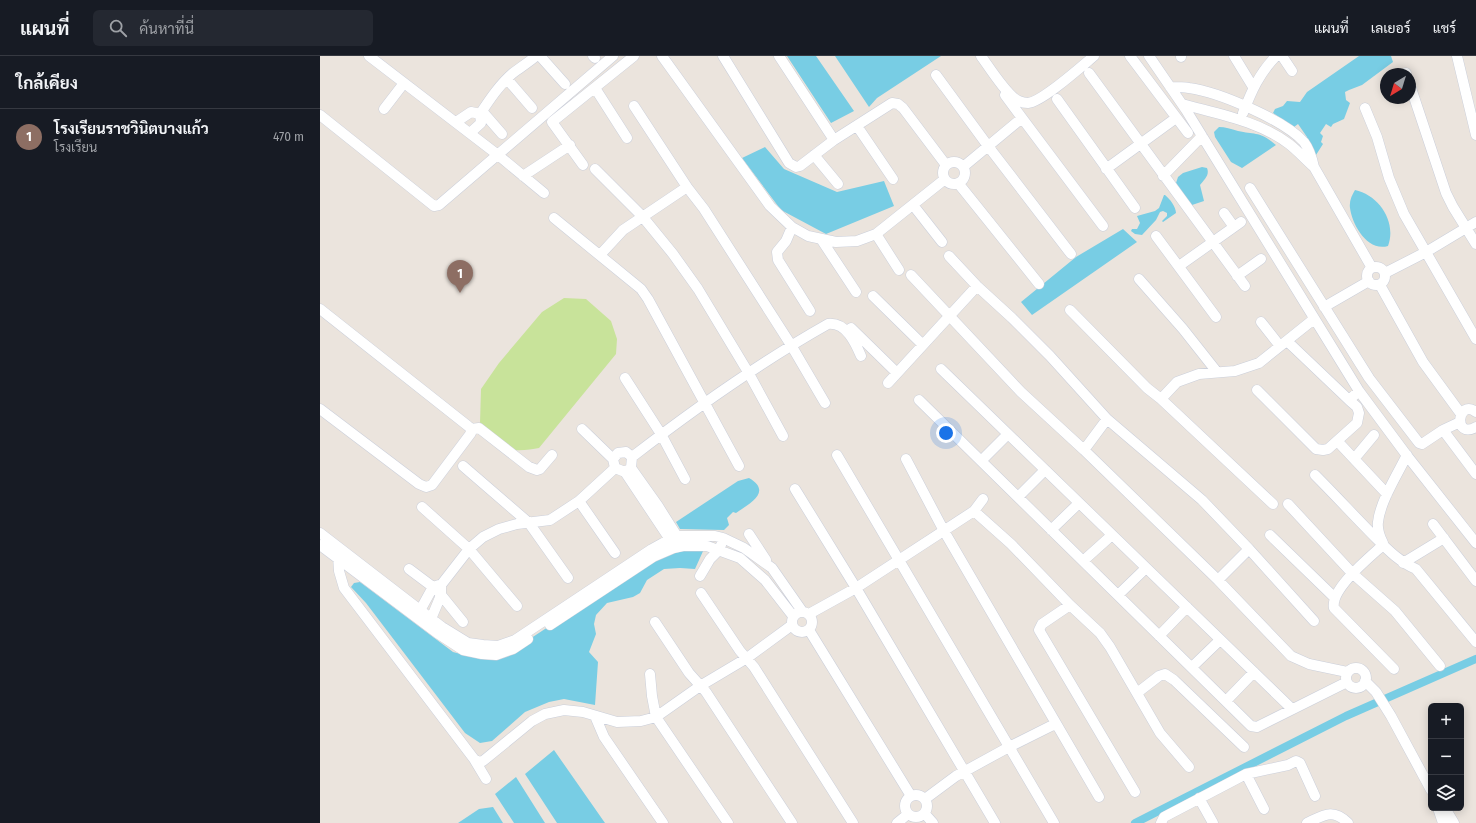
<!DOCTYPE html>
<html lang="th">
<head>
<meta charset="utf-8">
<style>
  :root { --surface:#171b24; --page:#242831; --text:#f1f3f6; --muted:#9ea1a6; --line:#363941; --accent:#db2777 }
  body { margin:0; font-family:"Fira Sans Condensed",Sarabun,sans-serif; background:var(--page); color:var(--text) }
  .controls { position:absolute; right:12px; bottom:12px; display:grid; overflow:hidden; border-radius:6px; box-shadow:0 2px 10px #0003 }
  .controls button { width:36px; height:36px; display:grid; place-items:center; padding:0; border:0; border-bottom:1px solid var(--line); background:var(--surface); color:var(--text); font:20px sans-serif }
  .compass { position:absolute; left:1060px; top:12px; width:36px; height:36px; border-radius:50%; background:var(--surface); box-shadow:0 2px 10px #0003; rotate:218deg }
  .you { position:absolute; left:626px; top:377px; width:14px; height:14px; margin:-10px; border:3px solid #fff; border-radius:50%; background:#1a73e8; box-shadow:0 0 0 6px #1a73e833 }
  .badge { display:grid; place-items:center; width:26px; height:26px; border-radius:50%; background:var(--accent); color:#fff; font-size:13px; font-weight:700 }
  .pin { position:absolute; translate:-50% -33px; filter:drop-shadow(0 1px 2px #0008) }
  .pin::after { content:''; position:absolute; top:21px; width:14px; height:12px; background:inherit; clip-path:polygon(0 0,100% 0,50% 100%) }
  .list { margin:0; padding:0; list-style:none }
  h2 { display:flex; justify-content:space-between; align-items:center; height:52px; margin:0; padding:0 16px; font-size:17px }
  h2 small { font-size:13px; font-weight:400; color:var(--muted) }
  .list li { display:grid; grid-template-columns:26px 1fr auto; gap:12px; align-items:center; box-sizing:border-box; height:56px; padding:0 16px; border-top:1px solid var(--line) }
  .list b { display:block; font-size:15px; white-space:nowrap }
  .list p { margin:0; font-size:13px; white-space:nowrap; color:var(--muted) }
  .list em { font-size:13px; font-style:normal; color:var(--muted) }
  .icon { flex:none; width:22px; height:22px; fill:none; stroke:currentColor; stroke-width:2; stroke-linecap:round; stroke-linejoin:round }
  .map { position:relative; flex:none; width:1156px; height:767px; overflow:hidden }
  header { display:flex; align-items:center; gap:24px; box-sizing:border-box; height:56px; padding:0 20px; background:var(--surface); border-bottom:1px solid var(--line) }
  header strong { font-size:19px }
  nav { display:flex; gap:22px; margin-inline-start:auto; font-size:14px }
  .search { width:280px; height:36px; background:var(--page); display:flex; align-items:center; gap:10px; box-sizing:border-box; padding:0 14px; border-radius:6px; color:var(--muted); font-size:15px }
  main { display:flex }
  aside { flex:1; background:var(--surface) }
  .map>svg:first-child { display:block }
</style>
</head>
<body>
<header>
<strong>แผนที่</strong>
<div class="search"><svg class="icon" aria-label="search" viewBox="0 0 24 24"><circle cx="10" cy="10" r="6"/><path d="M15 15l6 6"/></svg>ค้นหาที่นี่</div>
<nav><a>แผนที่</a><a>เลเยอร์</a><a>แชร์</a></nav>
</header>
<main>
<aside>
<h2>ใกล้เคียง<small></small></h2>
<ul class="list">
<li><span class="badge" style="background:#8d6e63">1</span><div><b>โรงเรียนราชวินิตบางแก้ว</b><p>โรงเรียน</p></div><em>470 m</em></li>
</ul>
</aside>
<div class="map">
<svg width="1156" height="767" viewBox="0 0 1156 767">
  <rect width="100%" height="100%" fill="#ebe4dd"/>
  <path fill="#c8e39a" d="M 244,242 L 266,243 L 291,265 L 297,283 L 296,298 L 219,392 C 210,394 194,396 184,392 C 174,388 167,375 160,367 L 161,333 L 179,307 L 222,256 Z"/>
  <path fill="#78cde4" d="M 467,0 L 496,0 L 534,55 L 511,67 Z
    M 515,0 L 621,0 L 557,42 L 549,51 Z
    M 1039,0 L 1071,0 L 1073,6 L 1042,29 L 1029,34 L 1025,36 L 1026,44 L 1030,47 L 1024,63 L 1013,68 L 1011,71 L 1006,68 L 1000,77 L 1003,80 L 1001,86 L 1003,88 L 996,99 L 986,83 L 987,81 L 978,68 L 974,71 L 953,57 L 955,53 L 963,50 L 967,45 L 980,46 L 987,36 Z
    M 899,71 C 905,71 911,73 918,75 C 935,79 940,75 956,89 L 922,112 L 911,106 L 895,81 L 894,76 Z
    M 445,91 L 464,113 L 517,136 L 564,125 L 574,150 L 506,178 L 461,154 L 422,102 Z
    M 882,111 L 887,112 C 890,119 884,124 880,129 L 884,145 L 872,149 L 865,141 L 856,127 L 858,121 L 863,117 Z
    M 1035,134 C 1059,139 1077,166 1068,190 C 1047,196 1032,168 1030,152 C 1029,145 1032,139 1035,134 Z
    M 844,139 L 845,139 C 850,143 856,151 856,157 L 843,166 L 842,165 L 847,160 L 847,157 L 843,155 L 840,156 L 836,164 L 822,179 L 815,178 L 811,175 L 812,173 L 817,173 L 820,167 L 817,160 L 835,155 L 839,152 Z
    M 803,173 L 817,186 L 712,259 L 701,246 L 756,201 Z
    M 429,422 C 453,436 429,448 416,457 L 413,456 L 407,462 L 409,469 L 404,474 L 360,473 L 356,466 L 418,425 Z
    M 371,491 L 384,493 L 375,513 L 360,512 L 344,513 L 327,524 L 320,537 L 313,541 L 287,547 L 276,559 L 274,568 L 276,578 L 269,596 L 278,606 L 275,649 L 244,643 L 229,646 L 205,656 L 172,685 L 160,687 L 145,677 L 46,547 L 31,531 L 34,527 L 40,526 L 133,596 L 152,601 L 173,601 L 193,594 L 336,500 Z
    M 234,694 L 285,767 L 237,767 L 205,718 Z
    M 196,721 L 225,767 L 194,767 L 175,738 Z
    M 173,751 L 183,767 L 138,767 L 159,753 Z"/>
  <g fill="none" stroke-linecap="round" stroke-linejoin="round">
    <path stroke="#78cde4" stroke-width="8" d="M 815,767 L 1026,660 L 1156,603"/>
    <defs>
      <path id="minor" d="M 49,0 L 178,99 L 224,137
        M 220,0 L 245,28
        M 273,0 L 275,2
        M 342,0 L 450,150 L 472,171 L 488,180 L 516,186 L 537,185 L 556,178 L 625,123
        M 403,0 L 469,107 L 476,111 L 480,110 L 514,84 L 572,47 L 578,48 L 583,52 L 626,109
        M 459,0 L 514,84
        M 661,0 C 669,11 688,41 699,45 C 701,46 706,47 708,47 C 722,46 762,10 774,0
        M 810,0 L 868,77
        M 829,0 L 866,54 L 1039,335 L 1088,401 L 1156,487
        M 861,0 L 861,1
        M 914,0 L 933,31
        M 962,0 L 972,15
        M 1137,0 L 1156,79
        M 769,17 L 925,230
        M 1086,17 L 1086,18
        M 616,19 L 668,90 L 751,198
        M 187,23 L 212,52
        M 1090,29 L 1126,137 L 1133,151 L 1156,188
        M 850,31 C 856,31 863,31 869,32 C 899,36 964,64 984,86 C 990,94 992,102 994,111 L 1052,212
        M 275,32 L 307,82
        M 685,39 L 702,62
        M 737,43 L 815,152
        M 862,48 C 898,58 939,65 969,88 C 978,95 986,104 994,111
        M 314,50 L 367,131 L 384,153 L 471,289 L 505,347
        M 1045,52 L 1057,81 L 1069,122 L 1084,158 L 1156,283
        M 64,53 L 84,27
        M 162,55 L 182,78
        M 923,57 C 932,34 939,18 956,0
        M 160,58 C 170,43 180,28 193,17 C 201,11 209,6 216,0
        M 0,59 L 114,150 L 119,149 L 293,0
        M 136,66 L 151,56 L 160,58 L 161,67 L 150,77
        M 537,70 L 573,123
        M 494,99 L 518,128
        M623 117a11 11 0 1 1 22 0a11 11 0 1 1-22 0Z
        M 263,109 L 232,66 L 314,0
        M 643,111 L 702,62 L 783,170
        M 275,113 L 322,160 L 353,198 L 378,233 L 428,316 L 463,380
        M 786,113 L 856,62
        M 203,120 L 250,89
        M 843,120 L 882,80
        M 638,127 L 719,228
        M 930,132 L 1049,322 L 1099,387 L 1102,388 L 1123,374 L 1140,366
        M 593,149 L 622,186
        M 904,157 L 914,171
        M 234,162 L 321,233 L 328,243 L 419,410
        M 472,171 L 466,185 L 457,196 L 458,204 L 490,255
        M 556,178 L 579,214
        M 836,180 L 896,261
        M 501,183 L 536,236
        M 280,199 L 303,174 L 367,131
        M 629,200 L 657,230 L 692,262 L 730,300 L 787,363 L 882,444 L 929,493 L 994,565
        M 859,210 L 921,166
        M1047 220a9 9 0 1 1 18 0a9 9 0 1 1-18 0Z
        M 1065,217 L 1106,196 L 1156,166
        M 591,219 L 701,336 L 764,394 L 898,524 L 971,600 L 989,608 L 1027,616
        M 917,220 L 941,203
        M 819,223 L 863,273 L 897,316
        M 1060,229 L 1103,306 L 1141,358
        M 553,240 L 603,289
        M 1004,251 L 1049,225
        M 0,253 L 148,370 L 151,373 L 151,377 L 112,429 L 106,431 L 99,428 L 0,353
        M 750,254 L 827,332 L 841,343 L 953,448
        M 941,266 L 960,290
        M 531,272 L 577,317
        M 967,285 L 1029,344
        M 621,313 L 972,653
        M 305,322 L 341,378 L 365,423
        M 568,327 L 657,230
        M 937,334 L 996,393 L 1003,394 L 1008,393 L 1037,367 L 1039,357 L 1037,351 L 1029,344 L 1039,335
        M 841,343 L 857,326 L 879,318 L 915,315 L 939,307 L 994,263
        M 599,344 L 931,670 L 937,671 L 1027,626
        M 1156,356 C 1137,342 1133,384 1156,371
        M 151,373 L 159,372 L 209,411 L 217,414 L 220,413 L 232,399
        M 262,373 L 293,403
        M 1123,374 L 1156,418
        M 1021,389 L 1067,438
        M 764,394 L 787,363
        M 306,396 L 312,401 L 311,412 L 305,416 L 295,412 L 293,403 L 298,397 Z
        M 517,399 L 734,767
        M 312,401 C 374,353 439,307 508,268 C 526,266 535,286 541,300
        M 586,403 L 624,475 L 779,741
        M 1034,403 L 1054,379
        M 661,405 L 688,378
        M 143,410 L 209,467 L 248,522
        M 311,412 L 338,450 L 360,485
        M 305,416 L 353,488
        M 995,419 C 1016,440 1036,462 1057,483 C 1069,495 1080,506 1096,513 L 1156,586
        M 475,433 L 536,532 L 675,767
        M 698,441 L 725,414
        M 259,445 L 295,497
        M 968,448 L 1032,517 L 1075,555 L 1120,610
        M 102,451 L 149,493 L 197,550
        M 654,455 L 691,488 L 750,549 L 780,577 L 790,591 L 840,677 L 869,711
        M 1113,468 L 1156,525
        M 731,474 L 759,447
        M 0,477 L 122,571 L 148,587 L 163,589 L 178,590 L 195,584 L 332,493 L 350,483 L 358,480 L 395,480 L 403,482 L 424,492 L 452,512 L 482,555
        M 429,478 L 446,504
        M 950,479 L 1015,542
        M 1063,487 C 1060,481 1057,473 1058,466 C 1060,446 1078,417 1087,399
        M 0,489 L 117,577 L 143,594 L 162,598 L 176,599 L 193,593 L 208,583
        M 1063,489 C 1050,501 1010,533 1014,552 L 1074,613
        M 18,500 L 19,515 L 24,532 L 154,703 L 166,723
        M 763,505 L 792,479
        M 1083,507 L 1124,482
        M 89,513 L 117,534 L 143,566
        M 380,520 L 390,503 L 399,494 L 401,489
        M 898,524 L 929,493
        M 381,537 L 420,595 L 434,611 L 533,767
        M 798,539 L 826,512
        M 750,549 L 722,568 L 719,574 L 815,736
        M472 566a10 10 0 1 1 20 0a10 10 0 1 1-20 0Z
        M 489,558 L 536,532 L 654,455 L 663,443
        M 97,560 L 113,531 L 119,529
        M 108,566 L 111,563 L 121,539 L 121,529 L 149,493 L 163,481 L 179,473 L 197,468 L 230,464 L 259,445 L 295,412
        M 335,566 L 369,617 L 386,636 L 472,767
        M 230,569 L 333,501 L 354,492 L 363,490 L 387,490 L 420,502 L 445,524 L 473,560
        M 489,574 L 591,740
        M 839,580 L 867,551
        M 872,611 L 900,584
        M1026 622a10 10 0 1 1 20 0a10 10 0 1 1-20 0Z
        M 330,618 L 332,640 L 336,661 L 408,767
        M 1045,625 L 1056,636 L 1071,660 L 1111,734
        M 817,637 L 839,620 L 845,618 L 854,624 L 924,691
        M 906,645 L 934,616
        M 275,660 L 284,681 L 343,767
        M 154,703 L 158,706 L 163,705 L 212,665 L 225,658 L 244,654 L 263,656 L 297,666 L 321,665 L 336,661 L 380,630 L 427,602 L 472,569
        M 926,718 L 944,753
        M585 750a11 11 0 1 1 22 0a11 11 0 1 1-22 0Z
        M 879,742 L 893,767
        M 605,743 L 636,720 L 689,691 L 735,668
        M 1118,752 L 1123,767
        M 1125,752 L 1134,767
        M 605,758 L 613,767
        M 577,767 L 588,758
        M 841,767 L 844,761 L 926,718 L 968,709 L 976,705 L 980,707 L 995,740
        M 987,767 C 1004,759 1013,752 1028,767"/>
    </defs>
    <use href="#minor" stroke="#cbcfda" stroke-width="11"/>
    <use href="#minor" stroke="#fff" stroke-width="10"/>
  </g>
</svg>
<div class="controls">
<button>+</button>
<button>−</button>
<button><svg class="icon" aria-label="layers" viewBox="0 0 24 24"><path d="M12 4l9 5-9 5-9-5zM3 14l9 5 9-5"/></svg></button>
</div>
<svg class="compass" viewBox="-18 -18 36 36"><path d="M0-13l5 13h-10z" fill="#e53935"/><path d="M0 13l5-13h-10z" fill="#9ea1a6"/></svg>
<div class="you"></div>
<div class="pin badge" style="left:140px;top:237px;background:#8d6e63">1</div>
</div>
</main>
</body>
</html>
